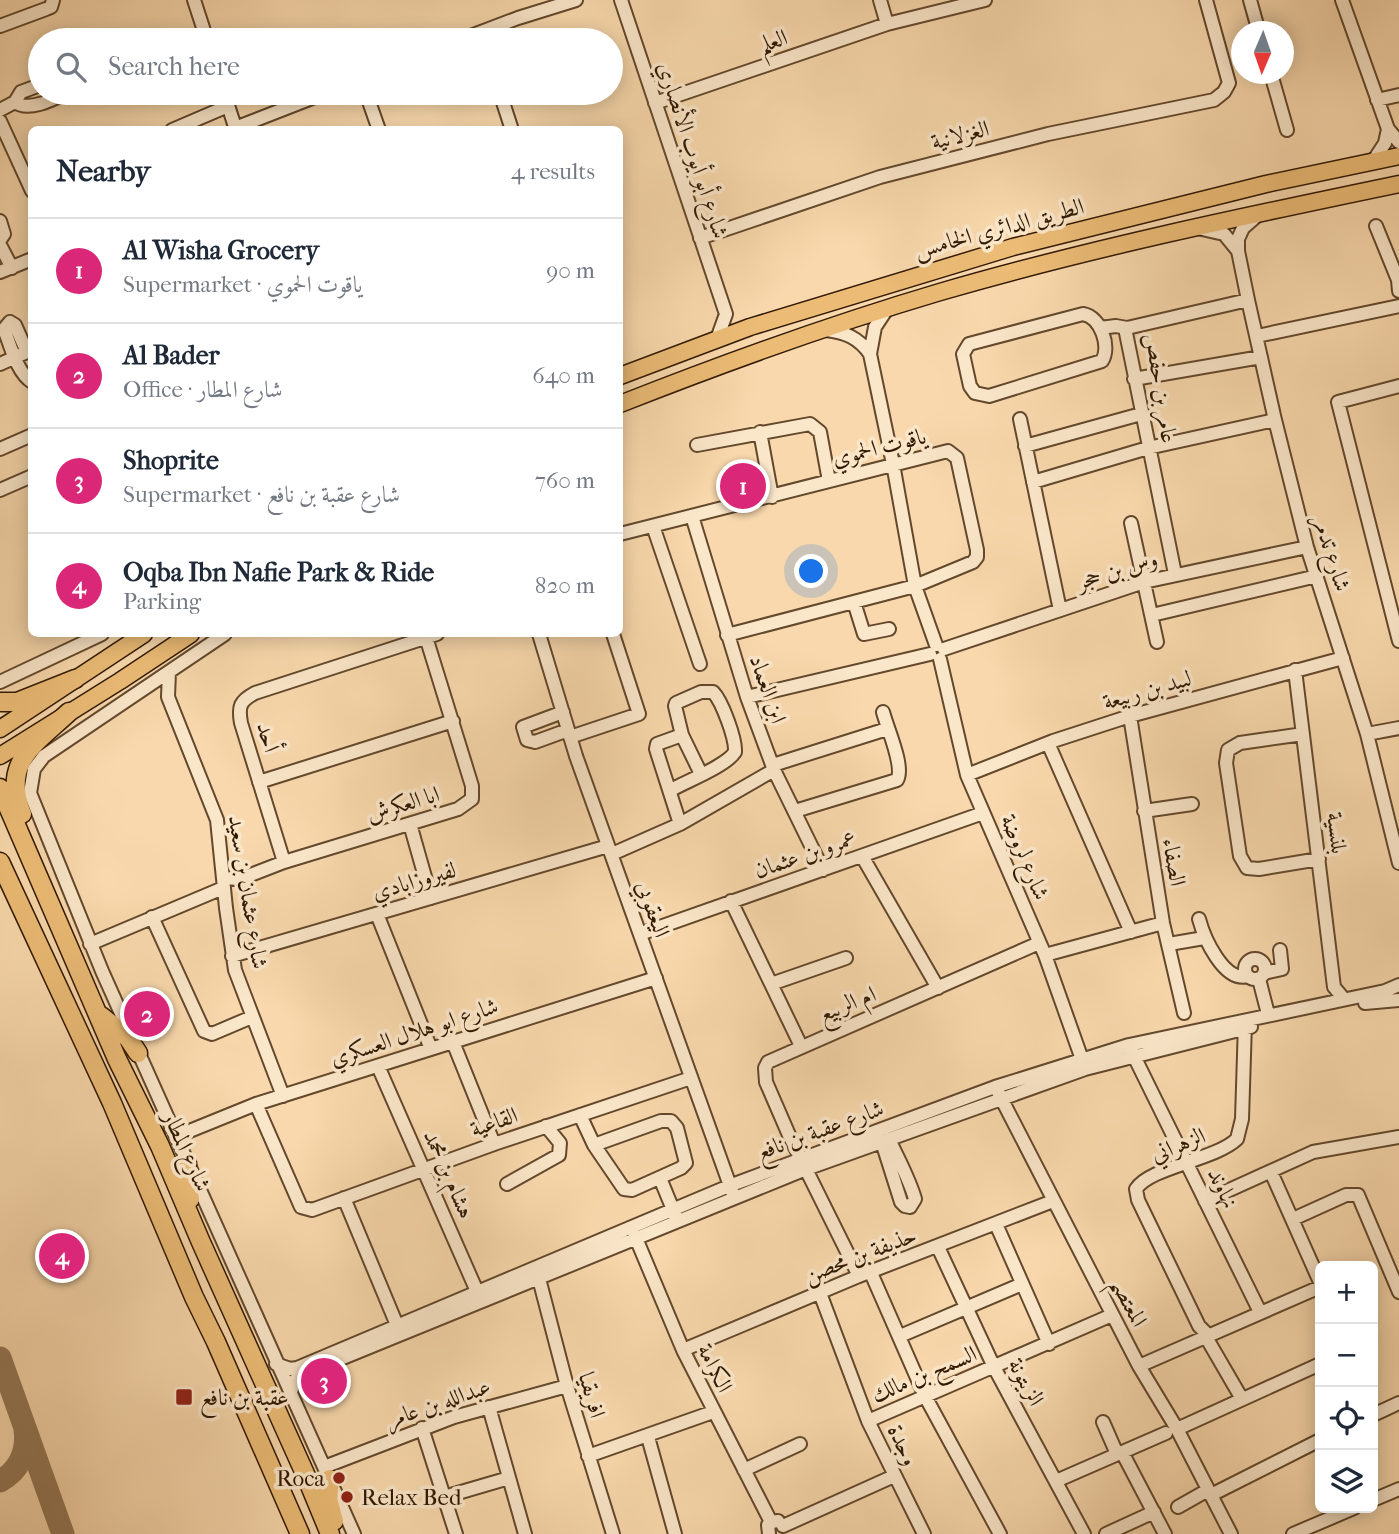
<!DOCTYPE html>
<html lang="en">
<head>
<meta charset="utf-8">
<style>
  :root { --surface:#fff; --page:#f6f6f7; --text:#1f2937; --muted:#747a83; --line:#e0e1e3; --accent:#db2777 }
  body { margin:0; font-family:"IM FELL French Canon",Amiri,serif; background:var(--page); color:var(--text) }
  .controls { position:absolute; right:21px; bottom:21px; display:grid; overflow:hidden; border-radius:10px; box-shadow:0 4px 18px #0003 }
  .controls button { width:63px; height:63px; display:grid; place-items:center; padding:0; border:0; border-bottom:2px solid var(--line); background:var(--surface); color:var(--text); font:35px sans-serif }
  .compass { position:absolute; left:1231px; top:21px; width:63px; height:63px; border-radius:50%; background:var(--surface); box-shadow:0 4px 18px #0003; rotate:182deg }
  .you { position:absolute; left:812px; top:572px; width:24px; height:24px; margin:-18px; border:5px solid #fff; border-radius:50%; background:#1a73e8; box-shadow:0 0 0 10px #1a73e833 }
  .badge { display:grid; place-items:center; width:46px; height:46px; border-radius:50%; background:var(--accent); color:#fff; font-size:23px; font-weight:700 }
  .pin { position:absolute; translate:-50% -50%; border:4px solid #fff; box-shadow:0 2px 7px #0006 }
  .list { margin:0; padding:0; list-style:none }
  h2 { display:flex; justify-content:space-between; align-items:center; height:91px; margin:0; padding:0 28px; font-size:30px }
  h2 small { font-size:23px; font-weight:400; color:var(--muted) }
  .list li { display:grid; grid-template-columns:46px 1fr auto; gap:21px; align-items:center; box-sizing:border-box; height:105px; padding:0 28px; border-top:2px solid var(--line) }
  .list b { display:block; font-size:26px; white-space:nowrap }
  .list p { margin:0; font-size:23px; white-space:nowrap; color:var(--muted) }
  .list em { font-size:23px; font-style:normal; color:var(--muted) }
  .icon { flex:none; width:38px; height:38px; fill:none; stroke:currentColor; stroke-width:2; stroke-linecap:round; stroke-linejoin:round }
  .map { position:relative; flex:none; width:1399px; height:1534px; overflow:hidden }
  .search { position:absolute; background:var(--surface); box-shadow:0 4px 18px #0003; left:28px; top:28px; width:595px; height:77px; display:flex; align-items:center; gap:18px; box-sizing:border-box; padding:0 24px; border-radius:38px; color:var(--muted); font-size:26px }
  .panel { position:absolute; background:var(--surface); box-shadow:0 4px 18px #0003; left:28px; top:126px; width:595px; height:511px; border-radius:10px }
  .map>svg:first-child { display:block }
</style>
</head>
<body>
<div class="map">
<svg width="1399" height="1534" viewBox="0 0 1399 1534">
  <rect width="100%" height="100%" fill="#f8d8ac"/>
  <filter id="stains"><feTurbulence type="fractalNoise" baseFrequency=".00286" numOctaves="4"/><feColorMatrix values="0 0 0 0 .2 0 0 0 0 .09 0 0 0 0 .02 0 0 0 .5 -.17"/></filter>
  <radialGradient id="worn" r=".72"><stop offset=".6" stop-color="#630" stop-opacity="0"/><stop offset="1" stop-color="#630" stop-opacity=".3"/></radialGradient>
  <g fill="none" stroke-linecap="round" stroke-linejoin="round">
    <path stroke="#947856" stroke-width="23" d="M 0,1358 L 63,1534
      M 0,1481 C 19,1471 28,1451 25,1430"/>
    <defs>
      <path id="minor" d="M 194,0 L 207,40
        M 621,0 L 726,314 L 717,339
        M 880,0 L 887,24
        M 1250,0 L 1259,32
        M 1342,0 L 1388,129 L 1399,142
        M 0,26 L 46,9 L 51,7 L 53,0
        M 460,40 L 518,18 L 576,0
        M 1271,74 L 1287,130
        M 224,93 L 236,130
        M 366,93 L 379,130
        M 500,93 L 512,130
        M 1377,100 L 1399,95
        M 15,102 C 28,112 52,100 66,93
        M 655,103 L 887,24 L 985,0
        M 0,110 L 15,102 L 21,92 L 40,85
        M 0,121 L 32,191
        M 235,128 L 325,93
        M 172,130 L 228,106
        M 1374,160 L 1385,143 L 1388,129
        M 1259,214 L 1243,228 L 1238,239 L 1238,251 L 1248,300 L 1275,420 L 1307,547 L 1367,734 L 1399,863
        M 0,221 L 4,234 L 0,240
        M 1376,226 L 1398,280 L 1399,291
        M 1202,229 L 1224,234 L 1238,251
        M 700,238 L 880,177 L 1048,134 L 1214,100 L 1224,92 L 1229,83 L 1206,0
        M 0,245 L 12,268
        M 0,272 L 32,259
        M 887,309 L 875,327 L 870,354 L 893,464 L 915,586 L 936,645
        M 1083,314 C 1101,317 1111,347 1102,361 L 989,396 L 975,393 L 970,386 L 963,354 L 969,344 Z
        M 1100,328 L 1116,326 L 1127,328
        M 1127,328 L 1126,333 L 1175,574
        M 1127,328 L 1248,300
        M 826,330 C 845,332 859,338 870,354
        M 1257,336 L 1399,306
        M 0,364 L 27,352 L 15,325 L 10,322 L 4,329 C 10,344 17,373 32,382
        M 1134,379 L 1261,357
        M 1399,386 L 1338,402 L 1399,641
        M 1020,419 L 1060,610
        M 760,432 L 772,497
        M 697,445 L 810,424 L 820,432 L 829,481
        M 1025,446 L 1141,414
        M 0,449 L 32,435
        M 1033,482 L 1148,448 L 1275,420
        M 0,490 L 32,476
        M 692,516 L 747,697 L 774,770 L 823,870
        M 1131,523 L 1157,642
        M 653,526 L 700,664
        M 620,534 L 948,451 L 957,458 L 977,550 L 977,557 L 973,562 L 915,586 L 727,635
        M 854,602 L 864,634 L 889,629
        M 1152,615 L 1317,576
        M 225,634 L 44,756 L 34,769 L 30,793 L 102,971 L 354,1534
        M 539,634 L 576,756 L 733,1194
        M 944,649 L 1144,582 L 1307,547
        M 940,659 L 967,775 L 1045,955 L 1084,1065
        M 1295,670 L 1334,987 L 1344,999
        M 169,672 L 168,697 L 217,820 L 226,908 L 235,970 L 283,1096
        M 0,682 L 102,634
        M 747,697 L 930,654
        M 563,712 L 523,727 L 527,740 L 535,742 L 568,730
        M 1130,716 L 1163,923 L 1184,1013
        M 1303,734 L 1240,743 L 1228,750 L 1226,763 L 1240,856 L 1247,868 L 1259,869 L 1319,859
        M 1367,734 L 1399,728
        M 570,737 L 639,714 L 613,634
        M 1048,743 L 1131,932
        M 773,765 L 887,729
        M 967,775 L 1053,741 L 1130,716 L 1343,658
        M 259,782 L 453,721
        M 671,790 C 687,781 726,766 735,752 C 736,739 722,701 713,692 L 701,692 L 676,703 L 675,706 L 682,735 L 701,774
        M 795,811 L 897,780 C 905,767 887,728 883,712
        M 1144,811 L 1192,804
        M 410,824 L 431,898
        M 680,824 L 656,749 L 657,744 L 682,735
        M 612,854 L 680,824 L 774,770
        M 862,856 L 938,988
        M 284,862 L 241,723 C 238,706 240,701 255,693 L 437,634
        M 223,878 L 240,879 L 284,862 L 458,809 L 472,799 L 472,786 L 426,637
        M 731,901 L 801,1046
        M 377,914 L 431,1049
        M 152,917 L 204,1031 L 212,1034 L 252,1017
        M 1199,919 C 1204,938 1224,983 1248,976
        M 640,934 L 983,813
        M 90,944 L 223,888
        M 1169,944 L 1204,938
        M 1045,955 L 1163,923
        M 232,956 L 608,846
        M1245 969a10 10 0 1 1 20 0a10 10 0 1 1-20 0Z
        M 1264,973 L 1282,969 L 1280,950
        M 1259,979 L 1268,1014
        M 771,984 L 846,958
        M 1365,1003 L 1399,1000
        M 453,1042 L 494,1144
        M 1130,1048 L 1260,1312
        M 378,1066 L 479,1296
        M 998,1092 L 1139,1366 L 1177,1429 L 1231,1534
        M 256,1104 L 301,1207 L 312,1210 L 494,1144 L 691,1078
        M 580,1115 L 594,1145 L 624,1189 L 632,1190 L 681,1168 L 686,1163 L 677,1128 L 671,1121 L 661,1121 L 594,1145
        M 171,1128 L 187,1132 L 256,1104 L 656,978
        M 882,1142 L 901,1202 L 905,1206 L 910,1207 L 915,1199 C 909,1178 898,1159 889,1139
        M 1271,1172 L 1320,1282
        M 660,1178 L 676,1217
        M 507,1184 L 559,1155 L 560,1143 L 546,1126
        M 344,1198 L 399,1330
        M 1205,1201 L 1313,1152 L 1399,1137
        M 1293,1219 L 1346,1195 L 1358,1195 L 1399,1292
        M 996,1224 L 1049,1344
        M 633,1231 L 683,1350 L 771,1522
        M 938,1247 L 994,1367 L 1084,1534
        M 537,1271 L 567,1386 L 613,1534
        M 871,1273 L 925,1396 L 1000,1534
        M 859,1276 L 789,1135 L 766,1082 L 765,1068 L 768,1062 L 1039,943
        M 820,1293 L 868,1421 L 924,1534
        M 1208,1335 L 1199,1326 L 1138,1200 L 1136,1189 C 1150,1167 1215,1160 1237,1139 L 1242,1119 L 1245,1023
        M 900,1336 L 1022,1284
        M 1206,1337 L 1242,1399
        M 683,1350 L 859,1276 L 1053,1201
        M 276,1364 L 290,1369 L 297,1368 L 729,1186 L 995,1087 L 1129,1045 L 1385,991 L 1399,985
        M 1139,1366 L 1320,1287
        M 291,1393 L 294,1381 L 301,1375 L 806,1169 L 1085,1069 L 1251,1027
        M 489,1407 L 525,1534
        M 1373,1415 L 1399,1403
        M 868,1421 L 1112,1315
        M 1103,1422 L 1117,1454
        M 422,1428 L 456,1534
        M 1177,1429 L 1320,1364
        M 648,1437 L 675,1534
        M 1122,1452 L 1165,1534
        M 588,1456 L 713,1412
        M 324,1467 L 454,1417 L 567,1386
        M 744,1470 L 800,1444
        M 1056,1481 L 1166,1433
        M 1211,1495 L 1320,1440
        M 444,1497 L 509,1478
        M 1373,1500 L 1399,1489
        M 1178,1507 L 1208,1490
        M 783,1526 L 894,1476
        M 769,1534 L 768,1525 L 771,1522 L 778,1521
        M 1106,1534 L 1154,1512
        M 1293,1534 L 1354,1508"/>
      <path id="major" d="M 620,376 L 750,327 L 1013,247 L 1266,184 L 1399,156
        M 620,404 C 724,363 832,324 940,292 C 1091,248 1245,216 1399,184
        M 0,729 L 144,634
        M 0,756 L 120,681 L 191,634"/>
      <path id="highway" d="M 0,702 L 17,702 L 75,679
        M 0,788 L 117,1059 L 160,1146 L 200,1240 L 306,1476 L 330,1534
        M 22,814 C 1,762 35,744 69,712
        M 0,862 L 112,1103 L 194,1297 L 216,1342 L 300,1534
        M 101,1016 L 128,1038 L 138,1053
        M 187,1163 L 186,1182 L 190,1199
        M 330,1479 L 328,1499 L 334,1521"/>
    </defs>
    <use href="#minor" stroke="#63482c" stroke-width="16"/>
    <use href="#major" stroke="#311801" stroke-width="19"/>
    <use href="#highway" stroke="#311801" stroke-width="21"/>
    <use href="#minor" stroke="#fae6c9" stroke-width="12"/>
    <use href="#major" stroke="#ecbc76" stroke-width="16"/>
    <use href="#highway" stroke="#ecbc76" stroke-width="18"/>
  </g>
  <g fill="#8f2418" stroke="#fae6c9" stroke-width="2.5">
    <rect x="175" y="1388" width="18" height="18" rx="3.5"/>
    <circle cx="339" cy="1478" r="7"/>
    <circle cx="347" cy="1497" r="7"/>
  </g>
  <g text-anchor="middle" dominant-baseline="central" stroke-width="7" stroke-linejoin="round" paint-order="stroke">
    <g font-size="23" fill="#311801" stroke="#fae6c9">
      <text transform="translate(773 41) rotate(-19)">العلم</text>
      <text transform="translate(960 135) rotate(-14)">الغزلانية</text>
      <text transform="translate(693 150) rotate(72)">شارع أبو أيوب الأنصاري</text>
      <text transform="translate(999 228) rotate(-15)">الطريق الدائري الخامس</text>
      <text transform="translate(1161 388) rotate(81)">عامر بن حفص</text>
      <text transform="translate(879 447) rotate(-14)">ياقوت الحموي</text>
      <text transform="translate(1332 553) rotate(73)">شارع تدمر</text>
      <text transform="translate(1117 570) rotate(-17)">وس بن حجر</text>
      <text transform="translate(768 689) rotate(71)">ابن العماد</text>
      <text transform="translate(1147 690) rotate(-16)">لبيد بن ربيعة</text>
      <text transform="translate(268 737) rotate(73)">أحد</text>
      <text transform="translate(403 804) rotate(-17)">ابا العكرش</text>
      <text transform="translate(1337 833) rotate(83)">بلنسية</text>
      <text transform="translate(805 854) rotate(-19)">عمرو بن عثمان</text>
      <text transform="translate(1025 857) rotate(67)">شارع لروضة</text>
      <text transform="translate(1174 862) rotate(80)">الصفاء</text>
      <text transform="translate(414 881) rotate(-16)">لفيروزابادي</text>
      <text transform="translate(248 892) rotate(81)">شارع عثمان بن سعيد</text>
      <text transform="translate(653 909) rotate(70)">اليعقوبي</text>
      <text transform="translate(847 1004) rotate(-22)">ام الربيع</text>
      <text transform="translate(414 1032) rotate(-18)">شارع ابو هلال العسكري</text>
      <text transform="translate(494 1122) rotate(-19)">القاعية</text>
      <text transform="translate(820 1130) rotate(-20)">شارع عقبة بن نافع</text>
      <text transform="translate(1178 1145) rotate(-22)">الزهراني</text>
      <text transform="translate(187 1151) rotate(66)">شارع المطار</text>
      <text transform="translate(449 1174) rotate(66)">هشام بن محمد</text>
      <text transform="translate(1223 1188) rotate(64)">نهاوند</text>
      <text transform="translate(860 1255) rotate(-21)">حذيفة بن محصن</text>
      <text transform="translate(1129 1302) rotate(62)">المعتصم</text>
      <text transform="translate(715 1368) rotate(64)">الكرامة</text>
      <text transform="translate(924 1374) rotate(-23)">السمح بن مالك</text>
      <text transform="translate(1026 1382) rotate(62)">الزيتونة</text>
      <text transform="translate(592 1395) rotate(74)">افريقيا</text>
      <text transform="translate(438 1403) rotate(-19)">عبدالله بن عامر</text>
      <text transform="translate(903 1445) rotate(65)">وجدة</text>
    </g>
    <g font-size="23" fill="#311801" stroke="#fae6c9" text-anchor="start">
      <text x="200" y="1397">عقبة بن نافع</text>
      <text x="325" y="1478" text-anchor="end">Roca</text>
      <text x="361" y="1497">Relax Bed</text>
    </g>
  </g>
  <rect width="100%" height="100%" filter="url(#stains)"/>
  <rect width="100%" height="100%" fill="url(#worn)"/>
</svg>
<div class="controls">
<button>+</button>
<button>−</button>
<button><svg class="icon" aria-label="locate" viewBox="0 0 24 24"><circle cx="12" cy="12" r="6"/><path d="M12 2v4M12 18v4M2 12h4M18 12h4"/></svg></button>
<button><svg class="icon" aria-label="layers" viewBox="0 0 24 24"><path d="M12 4l9 5-9 5-9-5zM3 14l9 5 9-5"/></svg></button>
</div>
<svg class="compass" viewBox="-18 -18 36 36"><path d="M0-13l5 13h-10z" fill="#e53935"/><path d="M0 13l5-13h-10z" fill="#747a83"/></svg>
<div class="you"></div>
<div class="pin badge" style="left:743px;top:486px">1</div>
<div class="pin badge" style="left:147px;top:1014px">2</div>
<div class="pin badge" style="left:324px;top:1381px">3</div>
<div class="pin badge" style="left:62px;top:1256px">4</div>
<div class="search"><svg class="icon" aria-label="search" viewBox="0 0 24 24"><circle cx="10" cy="10" r="6"/><path d="M15 15l6 6"/></svg>Search here</div>
<section class="panel">
<h2>Nearby<small>4 results</small></h2>
<ul class="list">
<li><span class="badge">1</span><div><b>Al Wisha Grocery</b><p>Supermarket · ياقوت الحموي</p></div><em>90 m</em></li>
<li><span class="badge">2</span><div><b>Al Bader</b><p>Office · شارع المطار</p></div><em>640 m</em></li>
<li><span class="badge">3</span><div><b>Shoprite</b><p>Supermarket · شارع عقبة بن نافع</p></div><em>760 m</em></li>
<li><span class="badge">4</span><div><b>Oqba Ibn Nafie Park &amp; Ride</b><p>Parking</p></div><em>820 m</em></li>
</ul>
</section>
</div>
</body>
</html>
